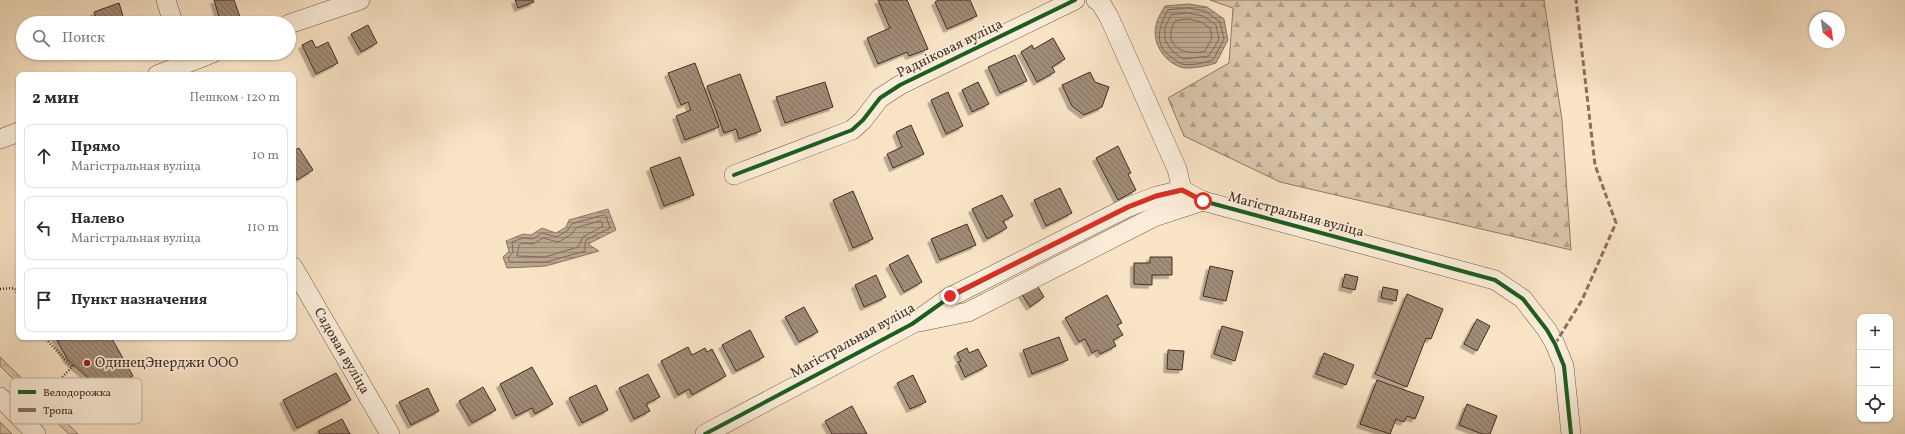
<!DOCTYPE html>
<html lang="ru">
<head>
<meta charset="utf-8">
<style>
  :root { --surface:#fff; --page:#f7f7f7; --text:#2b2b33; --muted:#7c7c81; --line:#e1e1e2 }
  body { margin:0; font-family:Vollkorn,serif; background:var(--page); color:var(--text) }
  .controls { position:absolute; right:12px; bottom:12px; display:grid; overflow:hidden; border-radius:8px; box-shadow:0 1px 3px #0004 }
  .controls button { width:36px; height:36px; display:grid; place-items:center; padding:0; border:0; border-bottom:1px solid var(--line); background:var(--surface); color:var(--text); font:20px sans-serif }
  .compass { position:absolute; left:1809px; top:12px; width:36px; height:36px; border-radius:50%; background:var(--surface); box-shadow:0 1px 3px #0004; rotate:151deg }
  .stop { position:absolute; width:12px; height:12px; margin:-9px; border:3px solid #d93025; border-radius:50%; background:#fff }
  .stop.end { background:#d93025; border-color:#fff; box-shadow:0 1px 4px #0008 }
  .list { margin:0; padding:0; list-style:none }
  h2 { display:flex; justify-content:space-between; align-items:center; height:52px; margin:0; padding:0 16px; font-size:17px }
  h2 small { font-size:13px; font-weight:400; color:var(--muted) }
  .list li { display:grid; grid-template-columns:26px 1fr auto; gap:12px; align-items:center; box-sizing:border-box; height:64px; margin:0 8px 8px; padding:0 8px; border:1px solid var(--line); border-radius:8px }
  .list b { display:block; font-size:15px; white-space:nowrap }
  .list p { margin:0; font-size:13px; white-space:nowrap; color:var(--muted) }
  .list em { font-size:13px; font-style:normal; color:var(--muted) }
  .icon { flex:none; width:22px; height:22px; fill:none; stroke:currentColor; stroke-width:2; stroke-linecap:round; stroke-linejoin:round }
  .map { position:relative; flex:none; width:1905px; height:434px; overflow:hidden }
  .search { position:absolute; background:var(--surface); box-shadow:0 1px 3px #0004; left:16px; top:16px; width:280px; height:44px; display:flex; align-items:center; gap:10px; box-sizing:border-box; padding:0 14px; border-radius:22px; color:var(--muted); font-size:15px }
  .panel { position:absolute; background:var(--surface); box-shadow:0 1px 3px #0004; left:16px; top:72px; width:280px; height:268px; border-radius:8px }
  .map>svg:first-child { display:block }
</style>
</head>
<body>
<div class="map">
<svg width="1905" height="434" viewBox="0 0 1905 434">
  <defs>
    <pattern id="grass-tufts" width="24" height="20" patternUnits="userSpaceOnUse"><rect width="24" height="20" fill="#dac5aa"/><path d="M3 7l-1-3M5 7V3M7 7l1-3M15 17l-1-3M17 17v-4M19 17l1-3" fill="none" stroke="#b2a08a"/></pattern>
    <pattern id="forest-firs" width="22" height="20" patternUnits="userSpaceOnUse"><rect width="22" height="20" fill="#dac5aa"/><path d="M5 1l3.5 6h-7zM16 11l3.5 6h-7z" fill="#b2a08a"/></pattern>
    <pattern id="water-rules" width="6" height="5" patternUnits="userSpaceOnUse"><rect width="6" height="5" fill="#bba68f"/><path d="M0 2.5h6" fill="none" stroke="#9a8874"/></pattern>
    <pattern id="building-back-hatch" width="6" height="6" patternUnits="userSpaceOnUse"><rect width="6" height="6" fill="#a18c78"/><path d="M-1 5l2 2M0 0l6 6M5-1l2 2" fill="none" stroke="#857362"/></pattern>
    <filter id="shadow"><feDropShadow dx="-3.5" dy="3.5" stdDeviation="0" flood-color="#0004"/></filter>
  </defs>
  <rect width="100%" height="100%" fill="#f9e4c6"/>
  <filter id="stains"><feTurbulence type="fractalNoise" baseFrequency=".005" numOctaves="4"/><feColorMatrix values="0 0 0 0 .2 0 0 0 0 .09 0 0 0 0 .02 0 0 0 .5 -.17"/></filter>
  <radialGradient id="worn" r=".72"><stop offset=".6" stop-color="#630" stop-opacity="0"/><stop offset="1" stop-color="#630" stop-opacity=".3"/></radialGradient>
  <path fill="url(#grass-tufts)" stroke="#8e7966" d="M 0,357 L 38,394 L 20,386 L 0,366 Z
    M 46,402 L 78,434 L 69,434 L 57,423 Z
    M 0,422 L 12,434 L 0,434 Z"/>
  <path fill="url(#forest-firs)" stroke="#8e7966" d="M 1210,0 L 1544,0 L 1562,120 L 1571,250 L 1280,182 L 1184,136 L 1168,98 L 1229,63 L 1233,8 Z"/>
  <path fill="url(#water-rules)" stroke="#8b7664" d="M 1189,4 L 1207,7 L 1224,19 L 1228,40 L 1216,63 C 1208,66 1187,70 1180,67 C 1163,60 1152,43 1156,25 C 1157,19 1162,11 1165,6 Z
    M 608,209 L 616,230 L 588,244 L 599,251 L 546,266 L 507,268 L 503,257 L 509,251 L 506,241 L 523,234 L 531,235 L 542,228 L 556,233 L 566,227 L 569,220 Z"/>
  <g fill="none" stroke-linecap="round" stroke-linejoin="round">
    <path stroke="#7e6a59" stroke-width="1" d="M 1188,8 L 1205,11 L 1220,22 L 1224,39 L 1213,60 C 1204,63 1191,66 1182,64 C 1179,63 1174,59 1171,57 C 1153,45 1159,26 1168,10 Z
      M 1188,13 L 1203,16 L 1216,25 L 1219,39 L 1209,56 L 1183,59 L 1172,51 L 1165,40 L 1165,27 L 1171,15 Z
      M 1188,19 L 1201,22 L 1210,28 L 1212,38 L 1205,51 C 1183,57 1161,45 1175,21 Z
      M 604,215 L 606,216 L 610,228 L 586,240 L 585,244 L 585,251 L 546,262 L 510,262 L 508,258 L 513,252 L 512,242 L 523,238 L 533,239 L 542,233 L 557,237 L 568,230 L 572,224 Z
      M 601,221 L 603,226 L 583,237 L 578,247 L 545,257 L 517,256 L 519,245 L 523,243 L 533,244 L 543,238 L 558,242 L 572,234 L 576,228 Z"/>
  </g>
  <path fill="url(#building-back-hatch)" stroke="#422d23" filter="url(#shadow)" d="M 214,0 L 234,0 L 240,17 L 221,23 Z
    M 515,0 L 533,0 L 534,2 L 518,8 Z
    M 878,0 L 907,0 L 928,49 L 909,56 L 907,52 L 878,64 L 867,38 L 890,28 Z
    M 938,0 L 970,0 L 977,16 L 947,29 L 935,2 Z
    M 119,3 L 125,23 L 98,23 L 94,12 Z
    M 368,25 L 377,43 L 361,52 L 351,34 Z
    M 1053,38 L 1065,59 L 1052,67 L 1055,72 L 1037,82 L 1021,52 L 1032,45 L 1034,49 Z
    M 312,40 L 316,48 L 328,42 L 338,63 L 316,74 L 302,45 Z
    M 1015,55 L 1027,81 L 1000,93 L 988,67 Z
    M 695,63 L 719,127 L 685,140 L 676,116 L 691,110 L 688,102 L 681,105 L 668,73 Z
    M 1090,72 L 1095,82 L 1109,87 L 1102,107 L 1084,115 L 1072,106 L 1062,85 Z
    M 740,74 L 761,131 L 739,139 L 736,129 L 724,133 L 707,86 Z
    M 825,82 L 833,107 L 785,123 L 776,97 Z
    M 978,82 L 989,104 L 972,112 L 962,90 Z
    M 948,92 L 963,126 L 946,134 L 931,100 Z
    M 911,125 L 924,154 L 893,168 L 887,154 L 902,147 L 896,132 Z
    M 1118,146 L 1131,173 L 1128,174 L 1136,190 L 1118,200 L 1096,158 Z
    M 299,148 L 313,170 L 297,180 L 293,173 L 293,151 Z
    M 680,157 L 694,195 L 664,206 L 650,168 Z
    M 1060,188 L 1072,213 L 1046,226 L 1034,200 Z
    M 853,191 L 873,239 L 853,248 L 833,200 Z
    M 1002,195 L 1013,216 L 1003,221 L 1007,228 L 987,239 L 972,209 Z
    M 967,224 L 976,245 L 940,260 L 931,239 Z
    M 908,255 L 922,282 L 904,292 L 889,265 Z
    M 1150,257 L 1172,257 L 1172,275 L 1152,275 L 1152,285 L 1134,284 L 1134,263 L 1150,263 Z
    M 1210,266 L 1233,271 L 1226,301 L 1203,296 Z
    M 1345,274 L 1358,277 L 1355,290 L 1342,287 Z
    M 876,275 L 886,297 L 864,307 L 855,285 Z
    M 1035,282 L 1044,297 L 1030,307 L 1020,291 Z
    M 1383,287 L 1398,290 L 1396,301 L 1381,298 Z
    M 1407,294 L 1443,309 L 1431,339 L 1426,338 L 1407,387 L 1375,374 Z
    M 1107,295 L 1122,323 L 1117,325 L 1123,335 L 1113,340 L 1116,346 L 1100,354 L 1097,350 L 1092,353 L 1085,339 L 1079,342 L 1065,318 Z
    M 804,307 L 818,332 L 799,342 L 785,317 Z
    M 1477,319 L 1490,326 L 1477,351 L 1464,344 Z
    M 1222,326 L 1243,332 L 1235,361 L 1214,354 Z
    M 750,330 L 764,357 L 736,371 L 722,345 Z
    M 55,337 L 111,337 L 133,376 L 104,392 L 68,360 Z
    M 1059,337 L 1068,360 L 1032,374 L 1023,350 Z
    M 688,347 L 692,355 L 705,348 L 707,352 L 712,349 L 726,376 L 692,395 L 689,389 L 678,395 L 661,361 Z
    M 967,348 L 969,353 L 978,349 L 987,366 L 965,377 L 958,362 L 961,361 L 957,353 Z
    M 1168,350 L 1184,351 L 1182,370 L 1167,369 Z
    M 1324,353 L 1354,365 L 1346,385 L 1316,374 Z
    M 532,367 L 553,404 L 535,414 L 532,408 L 516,416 L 500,384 Z
    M 336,373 L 351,400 L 297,428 L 283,400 Z
    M 648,374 L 660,397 L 646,404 L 650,411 L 634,419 L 619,388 Z
    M 913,375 L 926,402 L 910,409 L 897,383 Z
    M 1377,380 L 1424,397 L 1415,419 L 1407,416 L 1404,422 L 1396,419 L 1390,434 L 1360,424 Z
    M 596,385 L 608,410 L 582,423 L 569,398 Z
    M 483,387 L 496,410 L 472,423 L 459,401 Z
    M 428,388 L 439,411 L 411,425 L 399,402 Z
    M 1467,404 L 1497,416 L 1490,434 L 1482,434 L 1459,425 Z
    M 852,406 L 867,434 L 832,434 L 825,421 Z
    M 342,419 L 350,434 L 320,434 L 318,431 Z"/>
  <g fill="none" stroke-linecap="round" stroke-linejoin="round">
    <defs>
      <g id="minor">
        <path d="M 166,0 L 173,23"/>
        <path d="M 1096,0 L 1100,2 L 1109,17 L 1177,169 L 1182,190"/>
        <path d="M 289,24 L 360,0"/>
        <path d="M 157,75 L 213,53"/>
        <path d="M 0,139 L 19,132"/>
        <path d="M 734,175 L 852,130 L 863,120 L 880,98 L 900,85 L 1075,0"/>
        <path id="s1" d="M 293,267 L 390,434"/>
        <path d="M 919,322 L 968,312 L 1154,217 L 1203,201"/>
        <path d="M 0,397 L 36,434"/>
        <path d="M 705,434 L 912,324 L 950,297 L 1128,207 L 1157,196 L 1182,190 L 1203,201 L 1495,280 L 1523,299 L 1547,330 L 1555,344 L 1564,366 L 1571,434"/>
      </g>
    </defs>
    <use href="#minor" stroke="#705b4c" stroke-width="20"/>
    <path stroke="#422d23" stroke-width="2.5" stroke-dasharray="1 2" stroke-linecap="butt" d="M 0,289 L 14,288 L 19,296
      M 44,337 L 72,367
      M 35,405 L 74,365"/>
    <use href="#minor" stroke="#fbedda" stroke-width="19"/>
    <path stroke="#8d6e63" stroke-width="3" stroke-dasharray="6 3" stroke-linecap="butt" d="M 1555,344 L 1582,300 L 1616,223 L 1595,165 L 1576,0"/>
    <defs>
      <path id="cycleway" d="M 734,175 L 852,130 L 863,120 L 880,98 L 900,85 L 1075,0
        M 705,434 L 912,324 L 950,297 L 1128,207 L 1157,196 L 1182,190 L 1203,201 L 1495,280 L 1523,299 L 1547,330 L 1555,344 L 1564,366 L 1571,434"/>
    </defs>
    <use href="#cycleway" stroke="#fbedda" stroke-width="6"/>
    <use href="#cycleway" stroke="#1b5e20" stroke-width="4"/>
  </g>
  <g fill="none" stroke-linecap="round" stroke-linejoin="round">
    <path stroke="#d93025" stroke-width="5" d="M 950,296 L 1128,207 L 1156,196 L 1182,190 L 1203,201"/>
  </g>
  <circle fill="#8f2418" stroke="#fbedda" stroke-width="1.5" cx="87" cy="363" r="4"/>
  <g text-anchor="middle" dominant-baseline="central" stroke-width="3.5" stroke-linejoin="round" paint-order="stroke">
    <g font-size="14" fill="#422d23" stroke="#fbedda">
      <text transform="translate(950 49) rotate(-26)">Радніковая вуліца</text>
      <text transform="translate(1296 215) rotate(15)">Магістральная вуліца</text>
      <text transform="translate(853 341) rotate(-29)">Магістральная вуліца</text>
      <text stroke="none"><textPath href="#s1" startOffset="97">Садовая вуліца</textPath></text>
    </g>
    <g font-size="14" fill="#422d23" stroke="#fbedda" text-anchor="start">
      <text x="95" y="363">ОдинецЭнерджи ООО</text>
    </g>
  </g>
  <rect x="10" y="378" width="132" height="46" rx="6" fill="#fbedda" stroke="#c4b3a3" stroke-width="1"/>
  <rect x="18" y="390" width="18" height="4" fill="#1b5e20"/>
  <rect x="18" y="408" width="18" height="4" fill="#8d6e63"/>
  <g font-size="11" fill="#422d23">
    <text x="43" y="396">Велодорожка</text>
    <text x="43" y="414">Тропа</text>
  </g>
  <rect width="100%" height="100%" filter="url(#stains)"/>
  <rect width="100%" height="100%" fill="url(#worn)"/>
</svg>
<div class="controls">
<button>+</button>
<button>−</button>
<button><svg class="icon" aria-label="locate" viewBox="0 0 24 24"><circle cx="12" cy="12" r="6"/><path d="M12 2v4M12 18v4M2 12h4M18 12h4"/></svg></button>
</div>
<svg class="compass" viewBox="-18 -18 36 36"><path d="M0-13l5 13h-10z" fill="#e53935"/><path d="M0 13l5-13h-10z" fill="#7c7c81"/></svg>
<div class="stop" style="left:1203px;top:201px"></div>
<div class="stop end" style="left:950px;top:296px"></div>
<div class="search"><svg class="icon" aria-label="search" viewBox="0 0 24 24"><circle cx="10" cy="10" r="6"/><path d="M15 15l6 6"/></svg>Поиск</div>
<section class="panel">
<h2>2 мин<small>Пешком · 120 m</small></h2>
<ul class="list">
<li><svg class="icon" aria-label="ahead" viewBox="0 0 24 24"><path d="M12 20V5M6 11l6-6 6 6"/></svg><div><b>Прямо</b><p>Магістральная вуліца</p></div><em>10 m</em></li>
<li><svg class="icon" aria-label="left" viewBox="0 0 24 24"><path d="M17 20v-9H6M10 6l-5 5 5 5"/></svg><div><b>Налево</b><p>Магістральная вуліца</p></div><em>110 m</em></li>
<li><svg class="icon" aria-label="arrive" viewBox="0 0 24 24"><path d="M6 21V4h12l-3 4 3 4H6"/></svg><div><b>Пункт назначения</b></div></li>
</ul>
</section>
</div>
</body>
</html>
